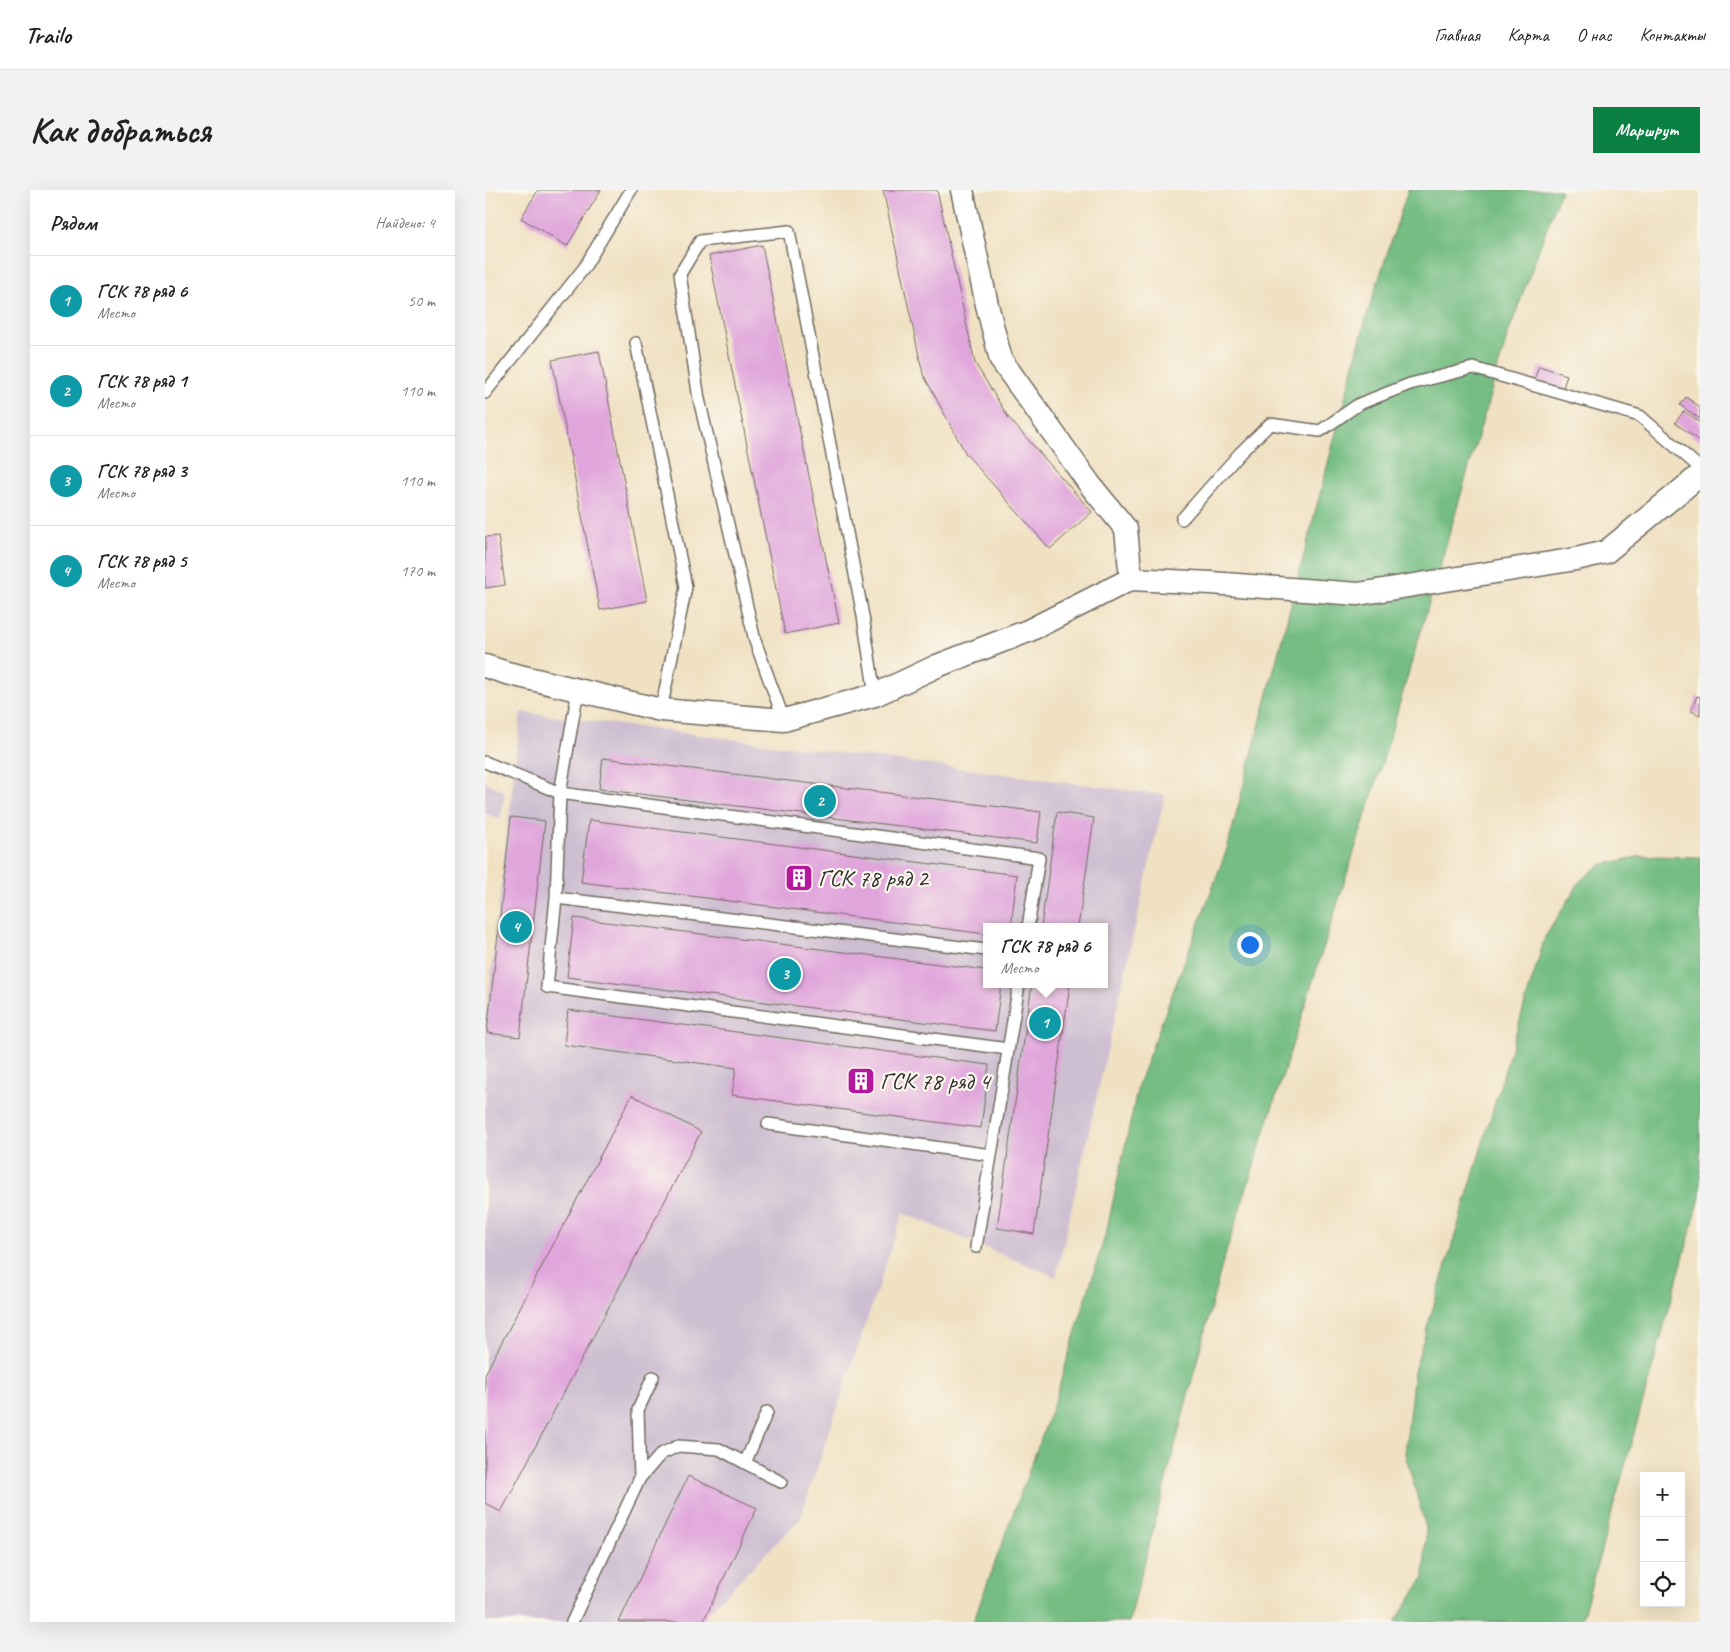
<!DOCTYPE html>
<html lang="ru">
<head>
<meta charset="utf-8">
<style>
  :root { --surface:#fff; --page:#f2f2f2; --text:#222; --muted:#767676; --line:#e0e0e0; --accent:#0b8043 }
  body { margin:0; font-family:Caveat,sans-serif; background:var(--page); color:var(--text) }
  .controls { position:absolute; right:15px; bottom:15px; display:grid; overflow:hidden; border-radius:0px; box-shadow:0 5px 20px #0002 }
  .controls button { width:45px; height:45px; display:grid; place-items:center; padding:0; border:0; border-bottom:1px solid var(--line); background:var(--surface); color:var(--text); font:25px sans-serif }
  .you { position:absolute; left:764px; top:754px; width:18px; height:18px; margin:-12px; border:4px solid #fff; border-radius:50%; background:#1a73e8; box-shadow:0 0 0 8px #1a73e833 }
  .badge { display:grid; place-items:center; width:32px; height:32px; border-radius:50%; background:var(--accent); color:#fff; font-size:16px; font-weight:700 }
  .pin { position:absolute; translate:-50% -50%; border:2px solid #fff; box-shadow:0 1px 5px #0006 }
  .popup { position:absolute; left:498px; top:733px; width:125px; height:65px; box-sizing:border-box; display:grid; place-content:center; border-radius:0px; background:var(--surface); filter:drop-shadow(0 1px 4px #0005); font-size:16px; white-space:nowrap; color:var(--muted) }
  .popup b { font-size:19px; color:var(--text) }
  .popup::after { content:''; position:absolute; left:50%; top:100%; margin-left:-10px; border:10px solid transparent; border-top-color:var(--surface) }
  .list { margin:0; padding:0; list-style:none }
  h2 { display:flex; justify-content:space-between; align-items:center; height:65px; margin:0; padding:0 20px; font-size:21px }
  h2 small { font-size:16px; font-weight:400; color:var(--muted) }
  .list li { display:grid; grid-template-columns:32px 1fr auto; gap:15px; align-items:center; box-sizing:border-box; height:90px; padding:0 20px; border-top:1px solid var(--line) }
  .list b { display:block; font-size:19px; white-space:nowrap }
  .list p { margin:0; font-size:16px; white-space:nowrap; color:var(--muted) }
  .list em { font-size:16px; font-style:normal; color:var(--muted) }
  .icon { flex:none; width:28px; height:28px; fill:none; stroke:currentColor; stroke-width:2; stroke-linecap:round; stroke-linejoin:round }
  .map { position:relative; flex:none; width:1215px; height:1432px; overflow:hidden; border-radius:0px }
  header { display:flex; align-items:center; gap:30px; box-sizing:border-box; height:70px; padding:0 25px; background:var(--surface); border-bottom:1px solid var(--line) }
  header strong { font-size:24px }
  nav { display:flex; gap:28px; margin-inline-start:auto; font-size:18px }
  .intro { display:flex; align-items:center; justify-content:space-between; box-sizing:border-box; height:120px; padding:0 30px }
  h1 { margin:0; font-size:35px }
  .button { padding:12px 22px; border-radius:0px; background:var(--accent); color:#fff; font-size:18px; font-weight:700 }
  main { display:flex; gap:30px; padding:0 30px }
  aside { flex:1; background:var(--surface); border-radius:0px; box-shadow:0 5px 20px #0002 }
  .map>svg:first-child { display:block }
</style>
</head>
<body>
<header>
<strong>Trailo</strong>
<nav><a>Главная</a><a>Карта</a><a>О нас</a><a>Контакты</a></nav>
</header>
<div class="intro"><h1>Как добраться</h1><a class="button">Маршрут</a></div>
<main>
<aside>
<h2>Рядом<small>Найдено: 4</small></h2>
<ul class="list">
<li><span class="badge" style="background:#0f9aa8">1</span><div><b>ГСК 78 ряд 6</b><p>Место</p></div><em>50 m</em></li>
<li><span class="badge" style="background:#0f9aa8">2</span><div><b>ГСК 78 ряд 1</b><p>Место</p></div><em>110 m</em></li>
<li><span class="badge" style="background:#0f9aa8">3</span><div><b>ГСК 78 ряд 3</b><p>Место</p></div><em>110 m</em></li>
<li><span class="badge" style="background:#0f9aa8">4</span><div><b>ГСК 78 ряд 5</b><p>Место</p></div><em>170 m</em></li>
</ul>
</aside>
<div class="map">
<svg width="1215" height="1432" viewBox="0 0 1215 1432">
  <rect width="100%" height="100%" fill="#fbf7ec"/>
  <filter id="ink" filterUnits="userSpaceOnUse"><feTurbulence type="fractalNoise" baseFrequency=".02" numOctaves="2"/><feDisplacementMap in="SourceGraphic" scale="10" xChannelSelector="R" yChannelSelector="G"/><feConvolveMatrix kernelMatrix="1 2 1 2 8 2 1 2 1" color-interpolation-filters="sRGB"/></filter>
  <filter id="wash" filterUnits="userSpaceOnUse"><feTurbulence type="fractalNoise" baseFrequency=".0096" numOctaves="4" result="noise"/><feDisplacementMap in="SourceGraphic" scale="20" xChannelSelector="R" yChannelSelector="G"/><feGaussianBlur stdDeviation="1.12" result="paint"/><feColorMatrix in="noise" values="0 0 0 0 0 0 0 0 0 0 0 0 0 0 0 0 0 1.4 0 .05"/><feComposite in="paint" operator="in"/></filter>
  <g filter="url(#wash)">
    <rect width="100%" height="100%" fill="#f0e1c3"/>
    <path fill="#cebed1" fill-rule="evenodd" d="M 36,522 L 680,605 L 571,1087 L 418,1023 L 315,1329 L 213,1432 L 0,1432 L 0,836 ZM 501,737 L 619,737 L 619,794 L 501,794 Z
      M 0,592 L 20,602 L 15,629 L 0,623 Z"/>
    <path fill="#75bd83" stroke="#507457" d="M 923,0 L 1076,0 L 1023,144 L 893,587 L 737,1075 L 644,1432 L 488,1432 L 569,1213 L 622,1039 L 654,892 L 742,659 L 881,128 Z
      M 1157,666 L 1215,667 L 1215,1008 L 1096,1432 L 910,1432 L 939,1387 L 941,1338 L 920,1263 L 929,1181 L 1060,747 L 1096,690 L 1115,675 Z"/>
    <g id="blocks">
      <path fill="#e0a6dc" d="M 53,0 L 116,0 L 82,56 L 36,28 Z
        M 398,0 L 452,0 L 490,173 L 523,227 L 607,322 L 565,359 L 481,264 L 438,184 Z
        M 277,55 L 354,433 L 300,444 L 224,66 Z
        M 114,161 L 162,411 L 115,420 L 67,170 Z
        M 1054,176 L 1082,185 L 1077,201 L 1048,193 Z
        M 1201,207 L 1215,217 L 1215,229 L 1195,215 Z
        M 1199,221 L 1215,232 L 1215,251 L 1190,233 Z
        M 13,346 L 20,395 L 0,398 L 0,347 Z
        M 1212,506 L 1215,507 L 1215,525 L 1206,521 Z
        M 118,568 L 556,622 L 552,653 L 114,599 Z
        M 572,622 L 609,628 L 593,737 L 556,737 Z
        M 26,627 L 60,631 L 35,847 L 2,843 Z
        M 104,630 L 532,685 L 526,737 L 501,737 L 501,744 L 96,692 Z
        M 89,728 L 501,780 L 501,794 L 516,794 L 510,841 L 82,787 Z
        M 547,794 L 585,794 L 549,1044 L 512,1038 Z
        M 83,820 L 504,875 L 496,938 L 247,905 L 251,878 L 79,855 Z
        M 147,905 L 216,942 L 16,1322 L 0,1313 L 0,1184 Z
        M 203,1286 L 272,1318 L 218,1432 L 134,1432 Z"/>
    </g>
  </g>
  <g filter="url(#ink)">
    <use href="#blocks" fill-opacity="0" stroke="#706b60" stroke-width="1"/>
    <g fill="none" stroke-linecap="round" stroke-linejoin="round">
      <defs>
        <path id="lane" d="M 151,153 L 201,397 L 176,520
          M 0,203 L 99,78 L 146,0
          M 697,329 L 755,263 L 785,234 L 835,241 L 874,214 L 925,194 L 988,178 L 1155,226 L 1215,278
          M 299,530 L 270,451 L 214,209 L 195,84 L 215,51 L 304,41 L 378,426 L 390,505
          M 0,572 L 75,603 L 93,500
          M 71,708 L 501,760
          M 523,859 L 62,797 L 71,708 L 75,603 L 554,668 L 543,737
          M 283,934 L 506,965
          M 491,1057 L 534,794
          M 260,1273 L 282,1222
          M 155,1288 L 153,1220 L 168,1187
          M 87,1432 L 155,1288 L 176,1264 L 193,1256 L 234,1259 L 296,1292"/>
        <path id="street" d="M 477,0 L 502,115 L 516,170 L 606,296 L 641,339 L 646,389
          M 0,476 L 22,483 L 176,520 L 299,530 L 390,505 L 452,476 L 543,441 L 646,389 L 726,393 L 873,404 L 1091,369 L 1121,362 L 1215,285"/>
      </defs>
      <use href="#lane" stroke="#706b60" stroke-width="14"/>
      <use href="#street" stroke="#706b60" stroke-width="25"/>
      <use href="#lane" stroke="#fff" stroke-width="11"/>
      <use href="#street" stroke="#fff" stroke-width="22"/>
    </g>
  </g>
  <defs>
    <symbol id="building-square" viewBox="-11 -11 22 22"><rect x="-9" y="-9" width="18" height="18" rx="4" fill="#b5179e" stroke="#fbf7ec"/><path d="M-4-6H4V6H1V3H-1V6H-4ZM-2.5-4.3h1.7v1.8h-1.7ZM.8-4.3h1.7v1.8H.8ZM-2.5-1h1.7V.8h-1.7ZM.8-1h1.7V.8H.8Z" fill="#fff"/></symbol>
  </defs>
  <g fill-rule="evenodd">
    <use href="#building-square" x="298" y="672" width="32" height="32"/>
    <use href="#building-square" x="360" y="875" width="32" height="32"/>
  </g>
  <g text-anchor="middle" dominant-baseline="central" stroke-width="4.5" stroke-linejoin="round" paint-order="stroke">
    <g font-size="24" fill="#2b2b2b" stroke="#fbf7ec" text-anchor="start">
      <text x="333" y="688">ГСК 78 ряд 2</text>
      <text x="395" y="891">ГСК 78 ряд 4</text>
    </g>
  </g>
</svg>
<div class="controls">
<button>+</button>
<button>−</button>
<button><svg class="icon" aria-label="locate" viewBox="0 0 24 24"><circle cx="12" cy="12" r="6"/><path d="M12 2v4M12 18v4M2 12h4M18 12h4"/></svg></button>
</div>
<div class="you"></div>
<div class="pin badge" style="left:560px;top:833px;background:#0f9aa8">1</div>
<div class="popup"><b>ГСК 78 ряд 6</b>Место</div>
<div class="pin badge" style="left:335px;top:611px;background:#0f9aa8">2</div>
<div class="pin badge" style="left:300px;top:784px;background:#0f9aa8">3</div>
<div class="pin badge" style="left:31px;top:737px;background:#0f9aa8">4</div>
</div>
</main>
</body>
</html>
